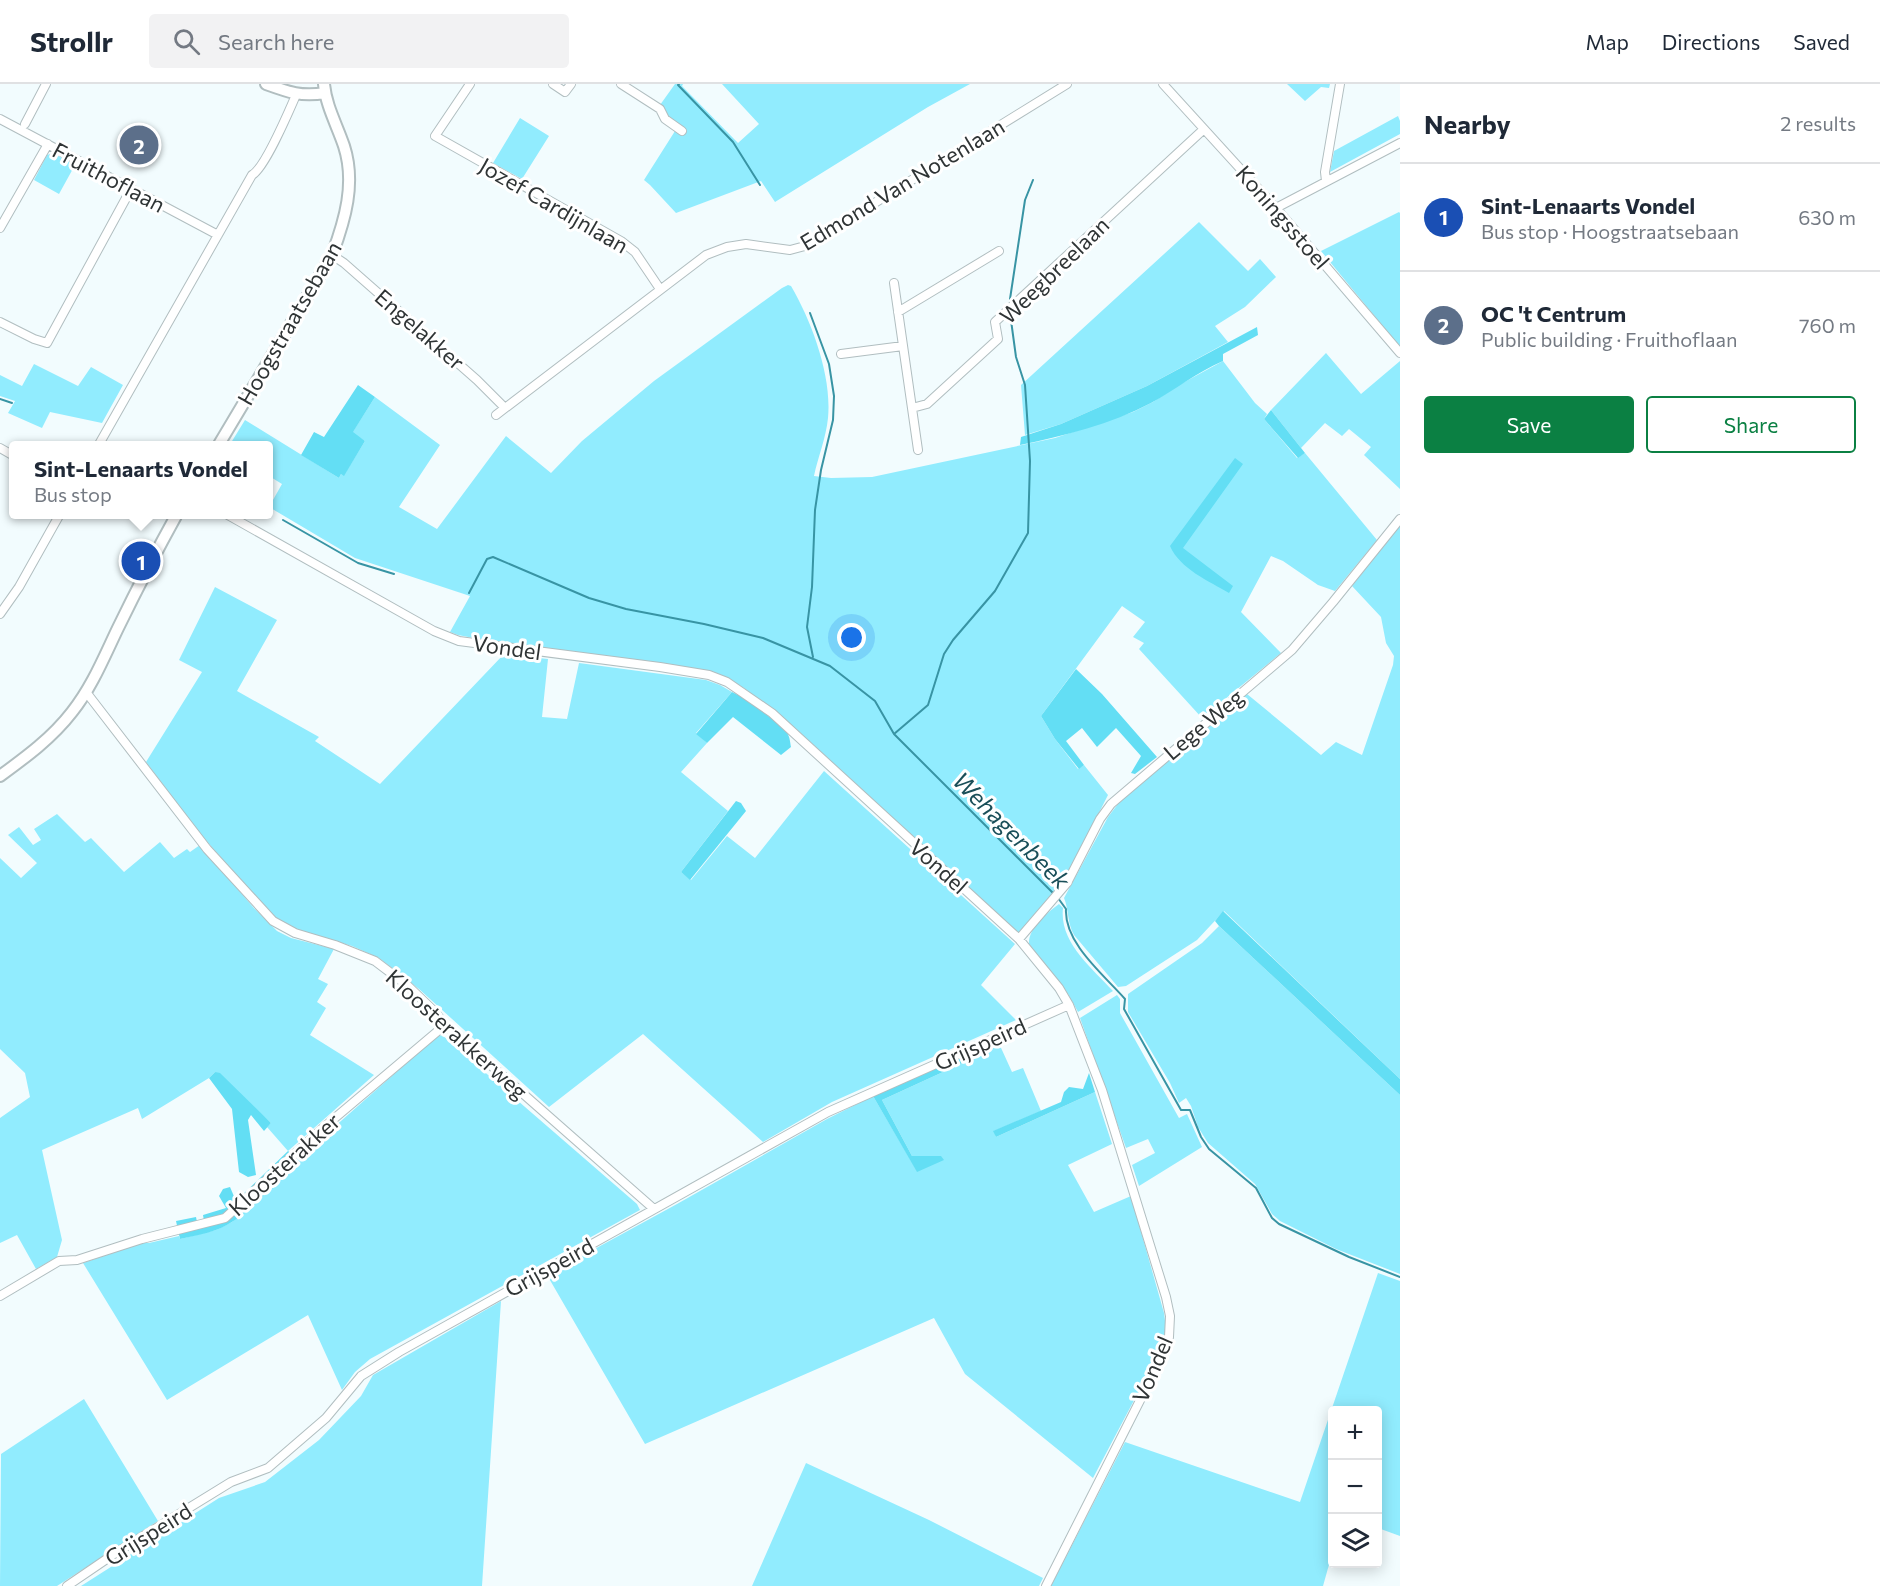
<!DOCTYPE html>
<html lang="en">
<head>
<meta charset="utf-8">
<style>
  :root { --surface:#fff; --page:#f2f2f3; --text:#1f2937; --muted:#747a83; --line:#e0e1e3; --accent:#0b8043 }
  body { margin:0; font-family:Commissioner,sans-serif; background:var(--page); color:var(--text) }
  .controls { position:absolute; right:18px; bottom:18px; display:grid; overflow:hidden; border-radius:6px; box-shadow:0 3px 15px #0003 }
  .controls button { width:54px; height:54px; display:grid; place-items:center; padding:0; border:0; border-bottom:2px solid var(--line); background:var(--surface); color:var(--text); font:30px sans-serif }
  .you { position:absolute; left:852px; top:554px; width:21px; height:21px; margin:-15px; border:4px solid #fff; border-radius:50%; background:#1a73e8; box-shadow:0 0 0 9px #1a73e833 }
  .badge { display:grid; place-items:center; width:39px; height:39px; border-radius:50%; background:var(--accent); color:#fff; font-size:20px; font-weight:700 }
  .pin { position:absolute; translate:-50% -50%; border:3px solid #fff; box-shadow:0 2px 6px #0006 }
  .popup { position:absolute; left:9px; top:357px; width:264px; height:78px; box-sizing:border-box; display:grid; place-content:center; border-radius:6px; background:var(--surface); filter:drop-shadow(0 2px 4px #0005); font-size:20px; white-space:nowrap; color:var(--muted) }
  .popup b { font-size:22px; color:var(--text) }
  .popup::after { content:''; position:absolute; left:50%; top:100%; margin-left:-12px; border:12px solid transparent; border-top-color:var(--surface) }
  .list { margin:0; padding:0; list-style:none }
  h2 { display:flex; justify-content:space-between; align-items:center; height:78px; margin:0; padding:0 24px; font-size:26px }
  h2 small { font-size:20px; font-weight:400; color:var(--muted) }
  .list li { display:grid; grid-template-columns:39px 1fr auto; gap:18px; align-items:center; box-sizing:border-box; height:108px; padding:0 24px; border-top:2px solid var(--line) }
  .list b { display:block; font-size:22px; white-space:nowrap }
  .list p { margin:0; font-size:20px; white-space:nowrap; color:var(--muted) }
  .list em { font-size:20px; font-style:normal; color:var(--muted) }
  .actions { display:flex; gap:12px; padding:18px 24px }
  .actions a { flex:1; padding:14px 0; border:2px solid var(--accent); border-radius:6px; text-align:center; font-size:21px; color:var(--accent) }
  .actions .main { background:var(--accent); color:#fff }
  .icon { flex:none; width:33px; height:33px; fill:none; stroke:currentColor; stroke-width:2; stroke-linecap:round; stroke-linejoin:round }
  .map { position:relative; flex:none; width:1400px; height:1502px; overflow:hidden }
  header { display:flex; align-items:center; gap:36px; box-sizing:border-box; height:84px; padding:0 30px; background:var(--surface); border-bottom:2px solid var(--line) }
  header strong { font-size:28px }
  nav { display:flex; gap:33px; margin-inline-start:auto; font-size:21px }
  .search { width:420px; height:54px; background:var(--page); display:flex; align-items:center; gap:15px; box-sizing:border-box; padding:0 21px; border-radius:6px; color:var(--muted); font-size:22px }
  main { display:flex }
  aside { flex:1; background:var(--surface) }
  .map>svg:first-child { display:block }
</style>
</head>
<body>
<header>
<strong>Strollr</strong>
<div class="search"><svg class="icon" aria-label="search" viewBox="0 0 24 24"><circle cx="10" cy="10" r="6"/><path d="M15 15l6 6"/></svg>Search here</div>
<nav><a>Map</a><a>Directions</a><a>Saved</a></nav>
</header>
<main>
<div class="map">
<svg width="1400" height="1502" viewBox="0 0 1400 1502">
  <rect width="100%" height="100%" fill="#f2fcfe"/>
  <path fill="#91ecfe" d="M 675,0 L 683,0 L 682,2 L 738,59 L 759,40 L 722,0 L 970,0 L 928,23 L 775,118 L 761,97 L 676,129 L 650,101 L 644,96 L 675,47 L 681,50 L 660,21 Z
    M 1287,0 L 1330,0 L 1329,4 L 1321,3 L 1305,17 Z
    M 1398,32 L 1400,37 L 1400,50 L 1330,88 L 1334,67 Z
    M 520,34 L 549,52 L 522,95 L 493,79 Z
    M 53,69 L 75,81 L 59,110 L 34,96 L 47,71 Z
    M 1399,128 L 1400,129 L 1400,263 L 1321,167 Z
    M 1199,138 L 1248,187 L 1260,175 L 1276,193 L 1245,223 L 1215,242 L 1228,258 L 1147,302 L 1061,340 L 1025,351 L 1021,301 Z
    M 788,201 L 791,202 C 812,238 832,292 828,334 C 826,354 818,373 814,392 L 831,394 L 872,393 L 1055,354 L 1133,328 L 1153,318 L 1179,301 L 1223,277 L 1255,319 L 1267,330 L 1264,335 L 1297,374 L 1305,369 L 1377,456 L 1335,507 L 1318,501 L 1283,477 L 1271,472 L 1241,528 L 1281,569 L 1202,634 L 1139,565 L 1144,559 L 1133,553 L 1145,538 L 1122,522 L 1041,632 L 1055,655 L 1078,685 L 1084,681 L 1108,711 L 1071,784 L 1056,808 L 1023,847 L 1018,849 L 794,643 L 744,604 L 727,594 L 702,586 L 484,556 L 458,551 L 450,548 L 470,512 L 355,474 L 269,423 L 282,400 L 269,392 L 268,362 L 229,362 L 245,336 L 339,394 L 341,390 L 344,391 L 365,357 L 352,349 L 375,313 L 440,361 L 399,423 L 437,445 L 506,352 L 551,389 L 582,357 L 654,297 L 782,204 Z
    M 1326,269 L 1361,310 L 1400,277 L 1400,405 L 1364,371 L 1371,363 L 1349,345 L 1342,352 L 1325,339 L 1301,364 L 1271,326 Z
    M 34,280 L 78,302 L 91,283 L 123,301 L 102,339 L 50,328 L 42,344 L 8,329 L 15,317 L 0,312 L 0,291 L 22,302 Z
    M 1400,441 L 1400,995 L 1224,827 L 1197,856 L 1126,902 L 1118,903 L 1074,851 C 1067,839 1069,826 1064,814 L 1108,733 L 1121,716 L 1247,610 L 1321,671 L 1336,658 L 1362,671 L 1393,581 L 1394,572 L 1386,559 L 1381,533 L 1352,502 Z
    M 215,503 L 277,536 L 237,607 L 319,653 L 315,657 L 380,700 L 504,570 L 548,575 L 542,633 L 567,635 L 579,579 L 706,596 L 720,601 L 732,608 L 696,649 L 707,659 L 681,688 L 728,727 L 681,788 L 691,796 L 727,752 L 755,774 L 824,687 L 1015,860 L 981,901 L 1016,936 L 832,1018 L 763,1058 L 643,950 L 549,1023 L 419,905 L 379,874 L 352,862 L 289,843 L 273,833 L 196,745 L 146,678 L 202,588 L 179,576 Z
    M 57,730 L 85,758 L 91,754 L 124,788 L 160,758 L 174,774 L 187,765 L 190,768 L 200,761 L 253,823 L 277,847 L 291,854 L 334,865 L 318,895 L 328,900 L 317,918 L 326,924 L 310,951 L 374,991 L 288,1067 L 267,1043 L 271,1039 L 215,988 L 209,994 L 142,1035 L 138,1024 L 42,1066 L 62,1156 L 57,1173 L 36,1185 L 17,1151 L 0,1159 L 0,1034 L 30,1013 L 25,989 L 0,965 L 0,774 L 21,794 L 37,779 L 8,751 L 19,743 L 33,761 L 41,756 L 34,745 Z
    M 1059,820 L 1063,824 C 1059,858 1092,884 1113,907 L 1078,928 L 1068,910 L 1029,860 C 1028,844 1047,829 1059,820 Z
    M 1219,842 L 1400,1011 L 1400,1190 L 1336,1165 L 1280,1137 L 1272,1130 L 1255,1100 L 1208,1059 L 1198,1043 L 1191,1022 L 1186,1014 L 1179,1019 L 1170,999 L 1128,928 L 1128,910 L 1202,859 Z
    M 1117,911 L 1120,915 L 1120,929 L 1179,1034 L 1187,1030 L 1202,1063 L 1139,1102 L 1132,1081 L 1155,1069 L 1148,1055 L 1126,1064 L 1080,934 Z
    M 442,951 L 637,1120 L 640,1126 L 370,1275 L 355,1288 L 342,1306 L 308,1231 L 167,1316 L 83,1179 L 142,1159 L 149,1159 L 179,1152 L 180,1155 L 216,1146 L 232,1138 L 253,1122 L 298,1075 L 436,953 Z
    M 997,955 L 1012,988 L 1023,984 L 1041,1027 L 994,1047 L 996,1053 L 1095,1008 L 1112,1060 L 1068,1081 L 1094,1128 L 1131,1112 L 1164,1229 L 1166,1244 L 1160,1267 L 1093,1394 L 965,1290 L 934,1234 L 645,1360 L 547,1191 L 677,1120 L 827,1035 L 873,1012 L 917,1087 L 941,1072 L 912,1072 L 882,1016 L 967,977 L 964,970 Z
    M 1378,1189 L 1400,1197 L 1400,1452 L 1378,1444 L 1378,1326 L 1332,1326 L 1332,1470 L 1323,1502 L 1051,1502 L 1125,1358 L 1300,1418 Z
    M 501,1217 L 482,1502 L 81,1502 L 219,1414 L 265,1398 L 319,1356 L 361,1312 L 373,1291 Z
    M 84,1315 L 158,1437 L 57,1502 L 0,1502 L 1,1370 Z
    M 806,1379 L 929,1436 L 1043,1494 L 1039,1502 L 752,1502 Z"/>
  <path fill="#63def4" d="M 1257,243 L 1258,251 L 1223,270 L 1223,277 C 1197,288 1175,306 1151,319 C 1111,340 1064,352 1020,361 L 1021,353 L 1061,340 L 1147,302 Z
    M 358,301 L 375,313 L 353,348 L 365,357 L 344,392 L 341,390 L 339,394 L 301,371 L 314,348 L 324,353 Z
    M 1271,326 L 1305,369 L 1298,374 L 1264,335 Z
    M 1235,374 L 1243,380 L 1183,464 L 1233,502 L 1229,509 C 1209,497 1180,485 1170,462 Z
    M 1076,585 L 1102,610 L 1157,673 L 1135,690 L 1131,689 L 1141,672 L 1116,644 L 1097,663 L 1082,644 L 1066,657 L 1084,681 L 1079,685 L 1055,655 L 1041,632 Z
    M 732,608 C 746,614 777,637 787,649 C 790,653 790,658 791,663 L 781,671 L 733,633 L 707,659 L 696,650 Z
    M 736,717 L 741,719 L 746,727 L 690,796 L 681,788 Z
    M 1223,827 L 1400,995 L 1400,1011 L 1219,842 L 1215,837 Z
    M 964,970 L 967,977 L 882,1016 L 912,1072 L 941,1072 L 944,1076 L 917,1088 L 873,1012 Z
    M 215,988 L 220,989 L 271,1039 L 264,1047 L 251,1031 L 248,1036 L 256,1091 L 248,1093 L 239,1088 L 232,1025 L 209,994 Z
    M 1089,989 L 1095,1008 L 996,1053 L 993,1047 L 1061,1018 L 1064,1008 L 1069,1003 L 1083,1005 Z
    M 288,1067 L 298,1075 C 274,1100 249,1133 216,1146 C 205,1150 192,1152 180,1155 L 176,1137 L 196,1133 L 197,1138 L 204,1137 L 203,1131 L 226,1124 L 219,1112 L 223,1105 L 230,1103 L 236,1117 Z"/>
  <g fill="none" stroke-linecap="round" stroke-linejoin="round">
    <path stroke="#3894a4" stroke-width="2" d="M 679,0 L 678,1 L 733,58 L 760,101
      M 1010,215 L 1025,116 L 1033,96
      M 810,229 L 829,280 L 834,312 L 833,336 L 821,386 L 815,426 L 812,503 L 807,543 L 813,573
      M 0,315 L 12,319
      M 283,436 L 358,479 L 394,490
      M 469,509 L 487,475 L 493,473 L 589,514 L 626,525 L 704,540 L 763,554 L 830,582 L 875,617 L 894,650 L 1054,810
      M 894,650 L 928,621 L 944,570 L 953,556 L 995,507 L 1028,449 L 1030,377 L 1025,301 L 1016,273 L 1010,229
      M 1058,814 L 1066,825 C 1064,859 1104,891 1125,915 L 1124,925 L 1181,1026 L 1190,1026 L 1201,1053 L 1209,1065 L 1256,1104 L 1272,1134 L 1279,1140 L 1349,1173 L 1400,1193"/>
    <defs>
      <path id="street" d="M 470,0 L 435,52 L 621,157 L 635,168 L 660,205
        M 553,0 L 565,8 L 571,0
        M 621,0 L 660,25 L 665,35 L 682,47
        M 1163,0 L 1276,124 L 1400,269
        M 0,35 L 218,151
        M 25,40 L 46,0
        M 1326,97 L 1325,88 L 1340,0
        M 1276,124 L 1400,59
        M 0,144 L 48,60
        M 332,171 L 344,179 L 477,296 L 505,324
        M 894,199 L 918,366
        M 898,228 L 999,167
        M 0,238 L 34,255 L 47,259 L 131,105
        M 841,270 L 903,262
        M 912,324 L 927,320 L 998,255 L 995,238 L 1204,45
        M 496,331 L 706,171 L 727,163 L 746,160 L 790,166 L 805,162 L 1067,0
        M 98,362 L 252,91 C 265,84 289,27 296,11
        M 0,364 L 14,372
        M 226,430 L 434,547 L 459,557 L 660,583 L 709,591 L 727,598 L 772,629 L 1019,855 L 1059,904 L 1069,921 L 1102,1006 L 1166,1213 L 1170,1232 L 1169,1253 L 1164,1269 L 1046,1502
        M 0,530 L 19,503 L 60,430
        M 86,608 L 207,765 L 273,837 L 295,849 L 335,861 L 375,877 L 408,902 L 435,928 L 445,941 L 654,1125
        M 1019,855 L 1067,799 L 1100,735 L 1111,720 L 1292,566 L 1333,518 L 1400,435
        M 0,1212 L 59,1177 L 77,1176 L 142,1155 L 225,1134 L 323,1044 L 445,941
        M 67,1502 L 114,1470 L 231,1398 L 268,1384 L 326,1334 L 361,1292 L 399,1268 L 828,1028 L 1069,921"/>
      <path id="secondary" d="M 266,0 C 288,8 301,13 325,9
        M 218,362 L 332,171 C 345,136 356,99 344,62 C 337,41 326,22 324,0
        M 0,692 C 26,673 52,654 72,628 C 92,603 104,573 118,544 C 137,505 156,468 177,430"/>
    </defs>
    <use href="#street" stroke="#b1bec0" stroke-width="10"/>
    <use href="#secondary" stroke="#b1bec0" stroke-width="14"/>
    <use href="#street" stroke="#fff" stroke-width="8"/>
    <use href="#secondary" stroke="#fff" stroke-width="10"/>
  </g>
  <g text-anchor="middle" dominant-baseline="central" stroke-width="6" stroke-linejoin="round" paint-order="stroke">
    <g font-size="22" fill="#2f3435" stroke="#fff">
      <text transform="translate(109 93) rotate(28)">Fruithoflaan</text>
      <text transform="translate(902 100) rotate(-31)">Edmond Van Notenlaan</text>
      <text transform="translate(554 121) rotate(30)">Jozef Cardijnlaan</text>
      <text transform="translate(1283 133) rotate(49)">Koningsstoel</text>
      <text transform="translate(1054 186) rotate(-44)">Weegbreelaan</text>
      <text transform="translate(289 239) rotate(-60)">Hoogstraatsebaan</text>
      <text transform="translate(420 245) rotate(41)">Engelakker</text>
      <text transform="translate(507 563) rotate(8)">Vondel</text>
      <text transform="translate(1203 640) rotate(-40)">Lege Weg</text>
      <text transform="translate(939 782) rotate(42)">Vondel</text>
      <text transform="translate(457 950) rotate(42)">Kloosterakkerweg</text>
      <text transform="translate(980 960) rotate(-24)">Grijspeird</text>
      <text transform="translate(284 1080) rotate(-42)">Kloosterakker</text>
      <text transform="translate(549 1183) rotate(-29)">Grijspeird</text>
      <text transform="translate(1152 1285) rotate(-67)">Vondel</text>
      <text transform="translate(148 1450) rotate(-32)">Grijspeird</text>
    </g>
    <g font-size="24" font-style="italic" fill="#1a4f59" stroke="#fff">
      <text transform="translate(1012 746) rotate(45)">Wehagenbeek</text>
    </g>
  </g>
</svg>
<div class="controls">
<button>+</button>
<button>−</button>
<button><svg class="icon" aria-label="layers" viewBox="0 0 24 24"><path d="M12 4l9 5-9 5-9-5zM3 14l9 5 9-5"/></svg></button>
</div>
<div class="you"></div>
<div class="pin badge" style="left:141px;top:477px;background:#1a4fb4">1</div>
<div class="popup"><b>Sint-Lenaarts Vondel</b>Bus stop</div>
<div class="pin badge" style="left:139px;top:61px;background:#5c6f8a">2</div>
</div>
<aside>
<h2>Nearby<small>2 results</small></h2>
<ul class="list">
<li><span class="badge" style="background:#1a4fb4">1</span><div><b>Sint-Lenaarts Vondel</b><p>Bus stop · Hoogstraatsebaan</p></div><em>630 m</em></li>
<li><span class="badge" style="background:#5c6f8a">2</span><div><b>OC 't Centrum</b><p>Public building · Fruithoflaan</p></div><em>760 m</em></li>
</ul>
<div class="actions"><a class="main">Save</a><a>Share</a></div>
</aside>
</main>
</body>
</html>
